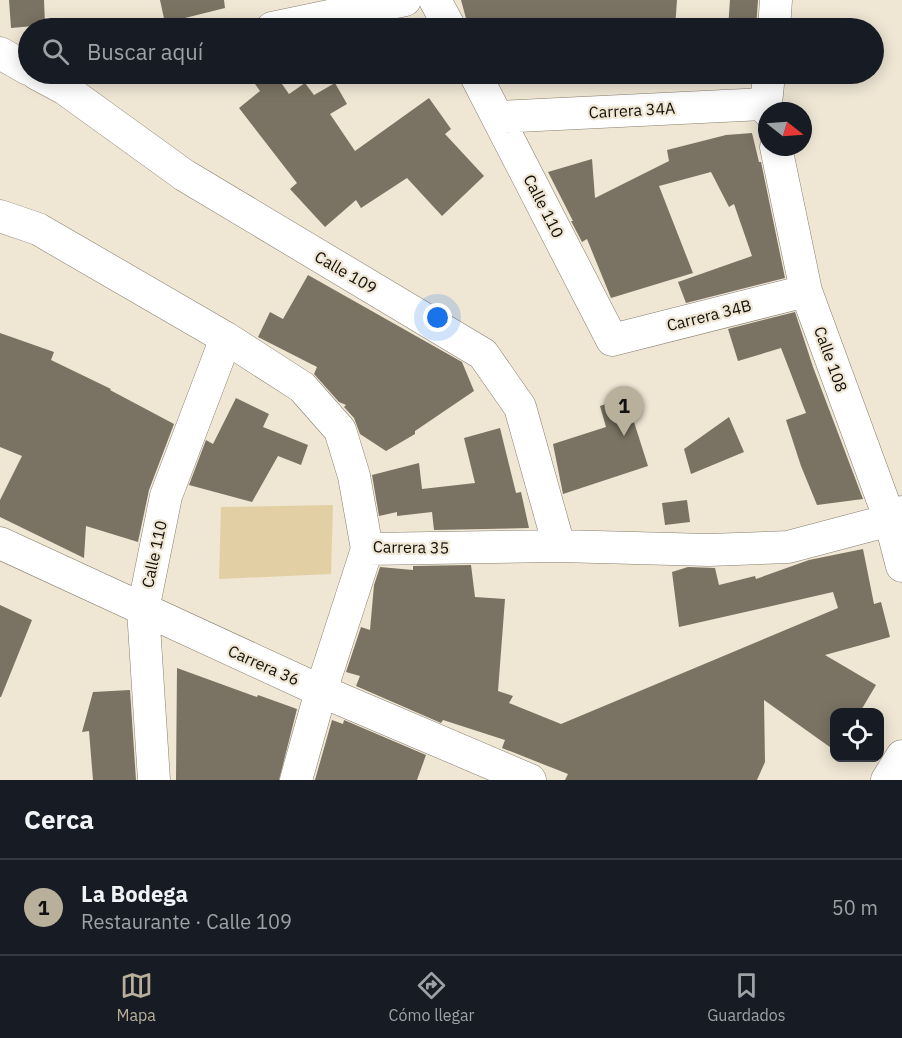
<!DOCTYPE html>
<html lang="es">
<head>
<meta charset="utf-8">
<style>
  :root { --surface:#171b24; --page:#20242c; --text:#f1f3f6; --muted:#9ea1a6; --line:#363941; --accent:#b9b09c }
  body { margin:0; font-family:"IBM Plex Sans",sans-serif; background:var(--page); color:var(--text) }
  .controls { position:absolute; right:18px; bottom:18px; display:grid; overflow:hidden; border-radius:12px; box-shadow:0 3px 15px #0003 }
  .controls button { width:54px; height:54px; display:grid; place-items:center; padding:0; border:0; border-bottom:2px solid var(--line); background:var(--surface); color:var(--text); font:30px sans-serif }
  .compass { position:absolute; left:758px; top:102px; width:54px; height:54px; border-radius:50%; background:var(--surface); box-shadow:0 3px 15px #0003; rotate:107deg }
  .you { position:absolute; left:438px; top:318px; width:21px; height:21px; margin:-15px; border:4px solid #fff; border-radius:50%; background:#1a73e8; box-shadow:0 0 0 9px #1a73e833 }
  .badge { display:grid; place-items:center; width:39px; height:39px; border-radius:50%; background:var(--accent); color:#111; font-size:20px; font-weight:700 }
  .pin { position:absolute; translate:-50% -50px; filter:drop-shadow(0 2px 3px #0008) }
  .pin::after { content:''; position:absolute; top:32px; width:21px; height:18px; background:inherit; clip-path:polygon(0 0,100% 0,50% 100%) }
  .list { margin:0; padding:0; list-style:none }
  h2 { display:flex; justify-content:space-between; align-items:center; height:78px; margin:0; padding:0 24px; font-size:26px }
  h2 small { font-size:20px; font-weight:400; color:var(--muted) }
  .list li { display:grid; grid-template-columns:39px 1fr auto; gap:18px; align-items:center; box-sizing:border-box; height:96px; padding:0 24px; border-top:2px solid var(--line) }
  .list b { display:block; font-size:22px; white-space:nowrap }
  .list p { margin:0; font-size:20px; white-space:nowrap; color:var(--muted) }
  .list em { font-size:20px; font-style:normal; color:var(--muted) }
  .icon { flex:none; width:33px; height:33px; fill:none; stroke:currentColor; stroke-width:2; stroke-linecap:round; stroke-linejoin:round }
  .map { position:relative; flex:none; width:902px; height:780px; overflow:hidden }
  .search { position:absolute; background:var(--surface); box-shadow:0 3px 15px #0003; left:18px; right:18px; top:18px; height:66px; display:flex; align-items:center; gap:15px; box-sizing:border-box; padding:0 21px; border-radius:33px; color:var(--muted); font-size:22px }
  .sheet { height:174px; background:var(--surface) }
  nav { display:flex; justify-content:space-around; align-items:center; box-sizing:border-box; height:84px; border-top:2px solid var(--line); background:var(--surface); font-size:16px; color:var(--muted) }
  nav a { display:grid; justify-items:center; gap:3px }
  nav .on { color:var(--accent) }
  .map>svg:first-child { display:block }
</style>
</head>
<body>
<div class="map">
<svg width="902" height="780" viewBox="0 0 902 780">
  <rect width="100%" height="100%" fill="#efe6d4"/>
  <path fill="#e3cfa4" d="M 333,505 L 331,574 L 219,579 L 221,507 Z"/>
  <path fill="#7a7363" d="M 9,0 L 44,0 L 45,25 L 11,28 Z
    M 160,0 L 224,0 L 225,8 L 165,23 Z
    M 461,0 L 677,0 L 675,28 L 485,28 L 484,26 L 480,28 L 478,20 L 467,22 Z
    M 730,0 L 758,0 L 756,28 L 728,28 Z
    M 248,74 L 275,74 L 289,94 L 305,83 L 314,95 L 335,83 L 347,104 L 330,114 L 355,151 L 429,98 L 451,129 L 445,134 L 484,176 L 442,216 L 407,178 L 361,208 L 356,200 L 325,227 L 290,189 L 297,183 L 239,108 L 260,91 Z
    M 752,133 L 759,162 L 761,162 L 785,278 L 686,303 L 678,282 L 752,256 L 734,204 L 729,207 L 711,172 L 659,186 L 693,273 L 611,298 L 587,239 L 582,242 L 571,221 L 573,221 L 548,172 L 592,159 L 595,198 L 669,161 L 667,150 L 726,135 Z
    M 308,275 L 462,362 L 474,391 L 415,431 L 415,434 L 386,451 L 360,434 L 354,418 L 344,407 L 346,405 L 339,402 L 314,374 L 317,367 L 258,337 L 270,312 L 283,319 Z
    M 795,312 L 813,367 L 863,499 L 817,505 L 801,466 L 786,420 L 806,413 L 781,348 L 738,361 L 728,329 Z
    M 0,333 L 54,352 L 51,360 L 111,389 L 110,390 L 174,424 L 149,490 L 138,542 L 86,526 L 84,558 L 0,517 L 0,500 L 22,456 L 0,447 Z
    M 626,397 L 648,466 L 563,494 L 553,444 L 606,427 L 600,406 Z
    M 236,398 L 269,414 L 263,427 L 308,445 L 301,465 L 278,456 L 252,502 L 189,485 L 206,440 L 213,444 Z
    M 729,417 L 744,452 L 691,474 L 684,449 Z
    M 500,428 L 516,493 L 521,492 L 529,528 L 434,530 L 432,512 L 397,516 L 397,512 L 379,516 L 372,475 L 419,463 L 422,489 L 475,483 L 464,438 Z
    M 687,500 L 690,522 L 665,525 L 662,503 Z
    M 863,549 L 874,604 L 881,602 L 890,637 L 825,655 L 876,685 L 860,712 L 834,712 L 834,750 L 764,700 L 765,762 L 757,780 L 565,780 L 568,774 L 502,748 L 505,740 L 443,720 L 441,723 L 356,686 L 360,676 L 346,672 L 361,627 L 370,630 L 374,585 L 380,567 L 413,570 L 413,566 L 471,565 L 475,597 L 505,599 L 498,691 L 513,696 L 509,703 L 561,724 L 838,608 L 833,592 L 679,627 L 672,572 L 688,567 L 715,568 L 719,585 L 755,576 L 756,579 L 809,560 Z
    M 0,605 L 32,620 L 1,697 L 0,697 Z
    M 177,668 L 257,697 L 258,695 L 297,709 L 279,780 L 176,780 Z
    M 130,690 L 136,780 L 93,780 L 89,731 L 82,732 L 93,692 Z
    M 332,720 L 343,724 L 344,720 L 426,755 L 417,780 L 315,780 Z"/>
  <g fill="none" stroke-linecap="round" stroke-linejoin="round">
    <defs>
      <path id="minor" d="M 435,0 L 450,28
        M 272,28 L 405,0
        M 774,28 L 776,0
        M 0,53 L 28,69
        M 37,74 L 65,89 L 184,175 L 483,354 L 520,407 L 559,546
        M 475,74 L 612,340 L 806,291
        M 768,111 L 766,104 L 769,74
        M 499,117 L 766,104
        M 776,147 L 806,291 L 890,520 L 902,566
        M 0,216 L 38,229 L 226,338 L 302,387 L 340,430 L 354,476 L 367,549 L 321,691 L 296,780
        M 0,543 L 321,691 L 530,780
        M 367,549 L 559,546 L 709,550 L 788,547 L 890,520 L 902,512
        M 154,780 L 143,610 L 166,496 L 226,338
        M 887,780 L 902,756"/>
    </defs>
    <use href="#minor" stroke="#867e6e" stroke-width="33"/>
    <use href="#minor" stroke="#fff" stroke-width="32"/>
  </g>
  <g text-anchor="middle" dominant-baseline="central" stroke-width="4.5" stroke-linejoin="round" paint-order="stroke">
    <g font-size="16" fill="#110f09" stroke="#efe6d4">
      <text transform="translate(632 110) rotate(-3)">Carrera 34A</text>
      <text transform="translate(544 206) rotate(63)">Calle 110</text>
      <text transform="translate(346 272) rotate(30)">Calle 109</text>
      <text transform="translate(709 315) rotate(-14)">Carrera 34B</text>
      <text transform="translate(831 359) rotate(70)">Calle 108</text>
      <text transform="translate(411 547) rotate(1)">Carrera 35</text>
      <text transform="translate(154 554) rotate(-78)">Calle 110</text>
      <text transform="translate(264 665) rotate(24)">Carrera 36</text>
    </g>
  </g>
</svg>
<div class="controls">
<button><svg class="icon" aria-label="locate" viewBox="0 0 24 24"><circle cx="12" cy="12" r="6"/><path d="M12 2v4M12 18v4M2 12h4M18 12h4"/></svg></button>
</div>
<svg class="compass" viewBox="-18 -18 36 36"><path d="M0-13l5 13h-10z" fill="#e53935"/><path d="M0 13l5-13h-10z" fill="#9ea1a6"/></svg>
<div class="you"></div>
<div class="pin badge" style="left:624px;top:436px">1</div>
<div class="search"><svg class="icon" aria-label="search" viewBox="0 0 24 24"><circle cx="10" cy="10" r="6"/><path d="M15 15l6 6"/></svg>Buscar aquí</div>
</div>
<section class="sheet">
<h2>Cerca<small></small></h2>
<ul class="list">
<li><span class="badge">1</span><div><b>La Bodega</b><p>Restaurante · Calle 109</p></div><em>50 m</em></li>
</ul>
</section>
<nav>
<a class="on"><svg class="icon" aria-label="map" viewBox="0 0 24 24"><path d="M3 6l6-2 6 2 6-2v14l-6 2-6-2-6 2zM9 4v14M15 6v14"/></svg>Mapa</a>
<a><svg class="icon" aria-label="directions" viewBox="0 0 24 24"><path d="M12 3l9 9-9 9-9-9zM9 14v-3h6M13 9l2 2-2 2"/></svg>Cómo llegar</a>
<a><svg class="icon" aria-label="saved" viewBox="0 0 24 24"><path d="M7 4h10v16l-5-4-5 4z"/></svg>Guardados</a>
</nav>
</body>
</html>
